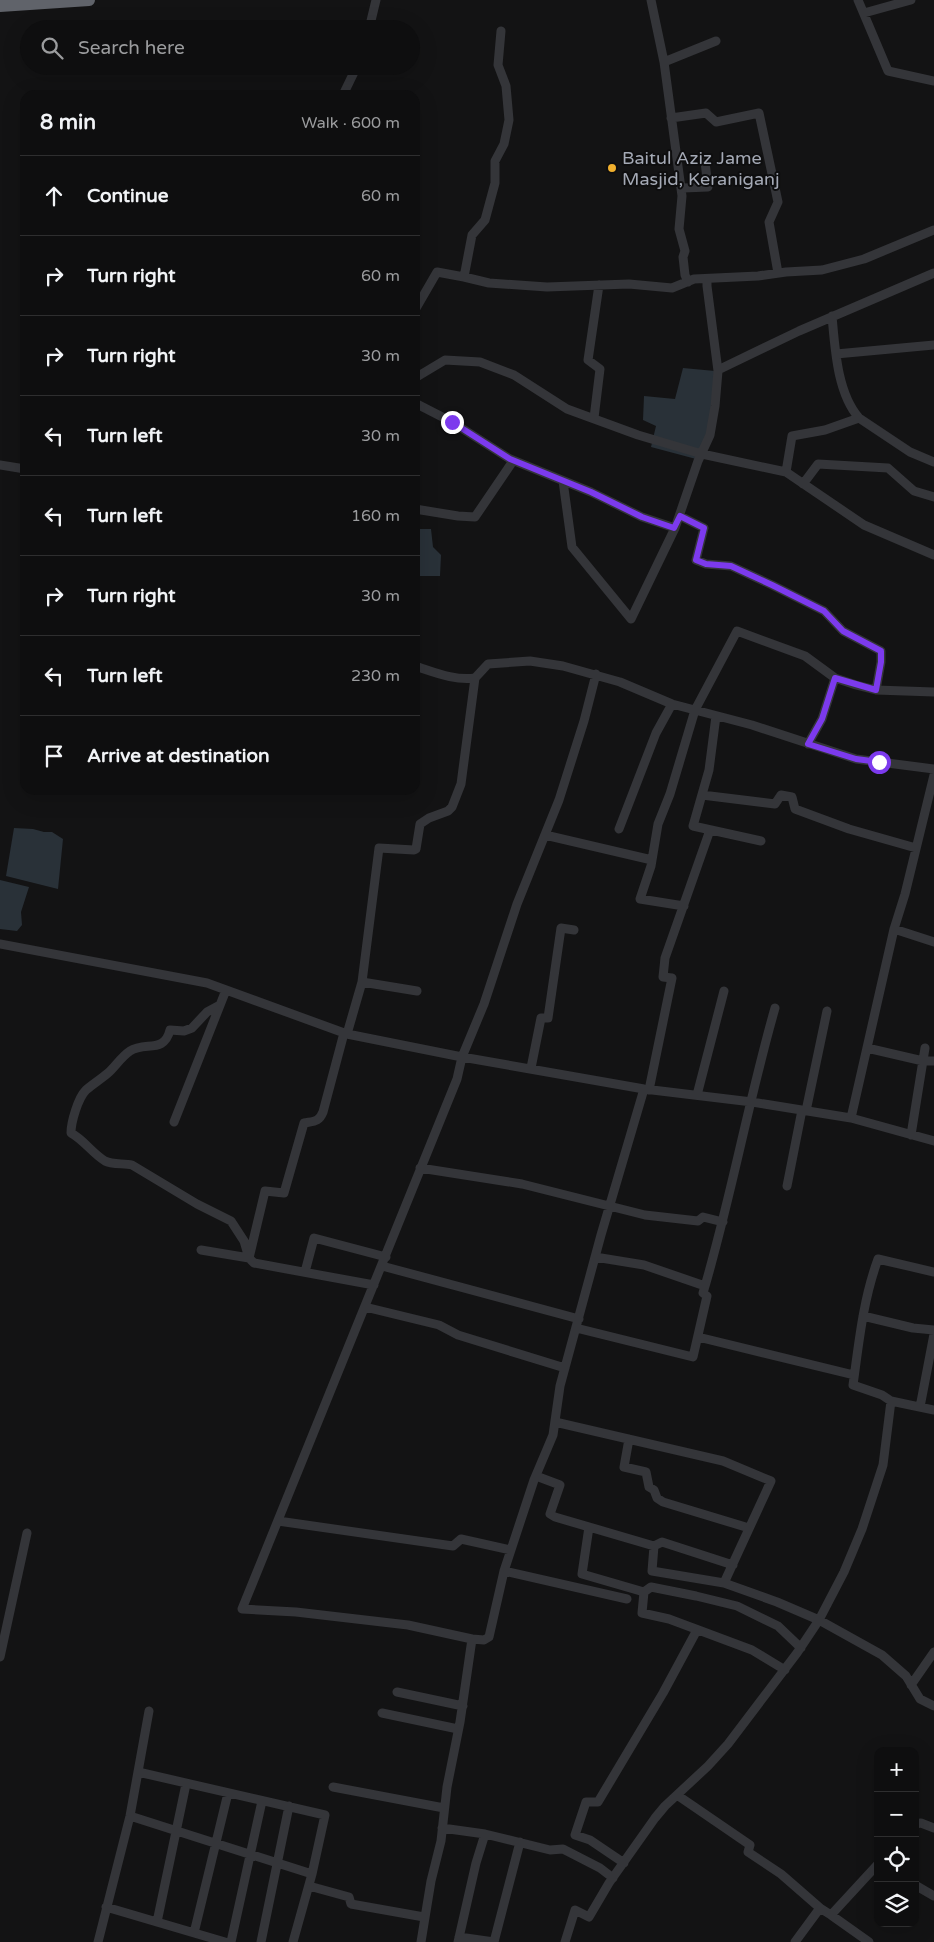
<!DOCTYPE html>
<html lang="en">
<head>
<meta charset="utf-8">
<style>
  :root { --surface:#0e0e0f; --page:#171718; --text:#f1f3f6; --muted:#9b9c9e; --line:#2e2e2f }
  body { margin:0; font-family:"Varela Round",sans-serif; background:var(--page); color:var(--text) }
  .controls { position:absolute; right:15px; bottom:15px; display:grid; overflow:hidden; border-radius:10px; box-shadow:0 5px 20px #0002 }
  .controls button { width:45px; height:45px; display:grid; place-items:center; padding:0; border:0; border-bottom:1px solid var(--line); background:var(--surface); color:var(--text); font:25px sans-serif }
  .stop { position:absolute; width:15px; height:15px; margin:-11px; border:4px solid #7c3aed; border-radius:50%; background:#fff }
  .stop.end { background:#7c3aed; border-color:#fff; box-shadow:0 1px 5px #0008 }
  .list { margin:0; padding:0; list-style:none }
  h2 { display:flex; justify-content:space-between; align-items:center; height:65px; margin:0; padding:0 20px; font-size:21px }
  h2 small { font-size:16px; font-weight:400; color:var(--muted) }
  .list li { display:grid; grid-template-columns:32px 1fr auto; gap:15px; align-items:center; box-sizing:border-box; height:80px; padding:0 20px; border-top:1px solid var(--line) }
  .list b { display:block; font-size:19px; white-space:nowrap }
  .list em { font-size:16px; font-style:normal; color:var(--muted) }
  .icon { flex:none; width:28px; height:28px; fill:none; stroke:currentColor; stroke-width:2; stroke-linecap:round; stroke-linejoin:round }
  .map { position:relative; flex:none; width:934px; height:1942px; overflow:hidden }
  .search { position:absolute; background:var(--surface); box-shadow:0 5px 20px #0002; left:20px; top:20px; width:400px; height:55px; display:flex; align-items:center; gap:12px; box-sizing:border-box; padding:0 18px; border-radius:28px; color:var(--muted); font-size:19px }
  .panel { position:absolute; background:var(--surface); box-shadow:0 5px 20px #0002; left:20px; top:90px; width:400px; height:705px; border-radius:15px }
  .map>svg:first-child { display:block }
</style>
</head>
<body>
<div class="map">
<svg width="934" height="1942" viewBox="0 0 934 1942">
  <rect width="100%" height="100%" fill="#131314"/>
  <path fill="#293138" d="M 683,368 L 715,371 L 708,435 L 696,459 L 651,447 L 656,426 L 643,420 L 644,396 L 675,399 Z
    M 417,529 L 431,529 L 433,547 L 441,555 L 440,576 L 415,576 Z
    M 14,828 L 33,829 L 44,832 L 52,832 L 63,839 L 58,889 L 6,876 Z
    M 0,880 L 29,887 L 21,912 L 22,925 L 17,931 L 0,929 Z"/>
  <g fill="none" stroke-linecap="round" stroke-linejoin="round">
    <path stroke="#343539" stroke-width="9" d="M 651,0 L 664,62 L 682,196 L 679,229 L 685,251 L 683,257 L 685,275 L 688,282
      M 858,0 L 888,71 L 934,81
      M 864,13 L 911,0
      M 369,29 L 376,0
      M 501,31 L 498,65 L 506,86 L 509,120 L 504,144 L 495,161 L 495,183 L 485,220 L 472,235 L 464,277 L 489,283 L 547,287 L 629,284 L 672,288 L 694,279 L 758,276 L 786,272 L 822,270 L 864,259 L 934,230
      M 664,62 L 716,41
      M 343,95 L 357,66
      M 671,118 L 706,113 L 716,122 L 759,113 L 778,202 L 769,222 L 778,273
      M 683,188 L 708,187 L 705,162
      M 415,310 L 437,272 L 464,277
      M 832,316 C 835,348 837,393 859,418
      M 836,354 L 934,345
      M 718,370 L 799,331 L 934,273
      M 415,378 L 445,360 L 480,362 L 514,375 L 567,409 L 638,435 L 702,454 L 786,472 L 864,525 L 934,555
      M 415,403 L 452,422 L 510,459 L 591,492 L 642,517 L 675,528 L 698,461 L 710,435 L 715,406 L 718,371 L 707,286 L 707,279
      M 594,418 L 600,369 L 588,360 L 599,285
      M 0,465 L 25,469
      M 786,472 L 792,436 L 825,430 L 859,418 L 910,452 L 934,462
      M 563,481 L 572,547 L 631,619 L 675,528
      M 803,484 L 818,464 L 888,468 L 914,491 L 934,497
      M 415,509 L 458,516 L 475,517 L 513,461
      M 680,516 L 704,528 L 696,560 L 706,564 L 731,566 L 772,585 L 824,611 L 843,631 L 881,651 L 881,662 L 876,690
      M 415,666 C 434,672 455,681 475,678 L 488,664 L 530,661 L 563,666 L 620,682 L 672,704 L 752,725 L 856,759 L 934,769
      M 716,716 L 709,770 L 693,826 L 761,841
      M 808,744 L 822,719 L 835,678
      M 702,795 L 775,804 L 781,795 L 792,797 L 795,809 L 849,829 L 916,848
      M 619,829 L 656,733 L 672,704
      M 545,835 L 652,860
      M 684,906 L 640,899 L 651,866 L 658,824 L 670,794 L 695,710 L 737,631 L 805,656 L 835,678 L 856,685 L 876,690 L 934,692
      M 894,929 L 934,942
      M 0,944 L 207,983 L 347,1034 L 462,1057 L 644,1089 L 752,1102 L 851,1118 L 934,1141
      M 362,982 L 417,991
      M 344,1033 L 323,1112 C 319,1122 314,1121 304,1123 L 284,1193 L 265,1191 L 249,1258 L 254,1263 L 374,1285
      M 347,1034 L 362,982 L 379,848 L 414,850 L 416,849 L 420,824 L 429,818 L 448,811 L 452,807 L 461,784 L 475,678
      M 867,1048 L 923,1061 L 934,1061
      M 531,1068 L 541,1018 L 548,1018 L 561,928 L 574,930
      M 649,1090 L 672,978 L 663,977 L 665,958 L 710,830
      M 697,1095 L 724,991
      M 806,1111 L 827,1011
      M 851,1118 L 894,929 L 905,894 L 934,775
      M 174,1122 L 226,990
      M 911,1135 L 925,1048
      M 420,1168 L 522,1184 L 645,1215 L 698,1221 L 703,1217 L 723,1222
      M 787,1186 L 802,1110
      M 201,1250 L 249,1258 L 244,1241 L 231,1221 L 197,1204 L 132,1165 C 124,1163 112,1165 105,1161 C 92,1153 84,1140 71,1133 C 71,1122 78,1098 86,1090 C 93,1084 101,1079 108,1073 C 115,1067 121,1057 130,1051 C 145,1041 164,1054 170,1030 L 184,1031 L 192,1028 L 207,1012 L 220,1005
      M 595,1257 L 644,1265 L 705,1286
      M 382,1266 L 579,1319
      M 305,1272 L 314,1238 L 386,1257
      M 934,1272 L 878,1259 C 863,1300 859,1342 853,1385 L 882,1395 L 891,1401 L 934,1410
      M 365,1307 L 439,1325 L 458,1335 L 565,1368
      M 863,1316 L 913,1328 L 934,1330
      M 576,1328 L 693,1357 L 707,1296 L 703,1293 C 731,1199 748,1102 775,1008
      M 698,1337 L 854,1375
      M 920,1407 L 934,1334
      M 555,1422 L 723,1461 L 771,1481 L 724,1583 L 777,1602 L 819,1620 L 882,1655 L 906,1676 L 920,1699 L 934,1706
      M 629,1439 L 624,1467 L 646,1472 L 649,1487 L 654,1490 L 657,1498 L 663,1502 L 749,1528
      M 536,1476 L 560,1485 L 550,1514 L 555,1517 L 654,1546 L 662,1542 L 733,1565
      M 278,1521 L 453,1546 L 461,1539 L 511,1550
      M 589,1527 L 582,1574 L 644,1592 L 642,1613 L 669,1619 L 752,1650 L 785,1670
      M 654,1546 L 652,1571 L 724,1583
      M 504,1571 L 627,1599
      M 644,1592 L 651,1587 L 696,1596 L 737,1606 L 778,1626 L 801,1648
      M 472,1639 L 408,1625 L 296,1612 L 242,1609 L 457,1079 L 462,1057 L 484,1004 L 517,904 L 559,800 L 584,721 L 596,674
      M 0,1657 L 27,1533
      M 911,1685 L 934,1652
      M 397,1692 L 463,1706
      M 382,1713 L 458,1729
      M 138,1772 L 325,1815 L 312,1874
      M 333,1787 L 444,1808
      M 677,1795 L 750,1845 L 748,1852 L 781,1874 L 820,1908
      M 130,1816 L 312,1874 L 293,1942
      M 915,1824 L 921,1823 L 934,1828
      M 442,1828 L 485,1834 L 550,1850 L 563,1849 L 600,1868 L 613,1878
      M 624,1863 L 590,1840 L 575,1835 L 586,1802 L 598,1802 L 663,1693 L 697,1630
      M 915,1885 L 934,1896
      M 309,1886 L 349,1897 L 351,1904 L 424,1917
      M 106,1907 L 225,1942
      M 831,1915 L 869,1942
      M 157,1922 L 186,1784
      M 194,1933 L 228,1793
      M 459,1937 L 494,1942 L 520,1842
      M 98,1942 L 130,1816 L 149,1711
      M 231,1942 L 262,1801
      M 261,1942 L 289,1806
      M 421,1942 L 431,1881 L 441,1841 L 447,1787 L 460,1722 L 472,1639 L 484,1640 L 489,1637 L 504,1571 L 534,1480 L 553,1435 L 560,1386 L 601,1235 L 644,1089
      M 458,1942 L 476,1863 L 485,1834
      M 565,1942 L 575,1910 L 589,1917 L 609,1883 L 655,1818 L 665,1806 L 708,1766 L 728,1744 L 797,1653 L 819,1620 L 844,1572 L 862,1529 L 883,1465 L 891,1401
      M 795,1942 L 820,1908 L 831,1915 L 878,1864"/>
    <path stroke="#60636a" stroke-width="12" d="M 0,6 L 89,0"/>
  </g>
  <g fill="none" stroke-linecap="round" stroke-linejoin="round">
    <path stroke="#7c3aed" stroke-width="6" d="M 452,422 L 510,459 L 591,492 L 642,517 L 674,528 L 680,516 L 704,528 L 696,560 L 706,564 L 731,566 L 772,585 L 824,611 L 843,631 L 881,651 L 881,662 L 876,690 L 835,678 L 822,719 L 808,744 L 856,759 L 879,762"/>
  </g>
  <circle fill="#f1b02e" stroke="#0e0e0f" stroke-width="2" cx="612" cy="168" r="5"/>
  <g text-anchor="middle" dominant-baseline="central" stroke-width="4" stroke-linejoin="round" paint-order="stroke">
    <g font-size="18" fill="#a4a9b5" stroke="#0e0e0f" text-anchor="start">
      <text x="622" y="158">Baitul Aziz Jame<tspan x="622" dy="21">Masjid, Keraniganj</tspan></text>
    </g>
  </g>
</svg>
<div class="controls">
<button>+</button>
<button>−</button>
<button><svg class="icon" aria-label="locate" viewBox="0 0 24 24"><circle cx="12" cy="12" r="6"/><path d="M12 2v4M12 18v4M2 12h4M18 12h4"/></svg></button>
<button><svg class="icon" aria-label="layers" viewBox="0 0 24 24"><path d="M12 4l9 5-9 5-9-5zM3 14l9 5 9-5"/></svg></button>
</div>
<div class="stop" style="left:879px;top:762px"></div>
<div class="stop end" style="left:452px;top:422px"></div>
<div class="search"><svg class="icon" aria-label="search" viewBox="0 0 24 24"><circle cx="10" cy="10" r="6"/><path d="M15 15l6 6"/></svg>Search here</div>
<section class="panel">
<h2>8 min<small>Walk · 600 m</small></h2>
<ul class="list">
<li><svg class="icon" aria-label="ahead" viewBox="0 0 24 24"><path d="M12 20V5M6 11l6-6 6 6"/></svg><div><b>Continue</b></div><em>60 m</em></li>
<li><svg class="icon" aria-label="right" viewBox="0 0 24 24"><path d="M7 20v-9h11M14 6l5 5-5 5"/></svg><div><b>Turn right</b></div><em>60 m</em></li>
<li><svg class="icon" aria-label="right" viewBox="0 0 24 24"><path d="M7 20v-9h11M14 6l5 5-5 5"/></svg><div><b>Turn right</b></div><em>30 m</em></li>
<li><svg class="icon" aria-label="left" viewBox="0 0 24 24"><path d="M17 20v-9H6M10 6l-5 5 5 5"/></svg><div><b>Turn left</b></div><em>30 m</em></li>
<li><svg class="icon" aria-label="left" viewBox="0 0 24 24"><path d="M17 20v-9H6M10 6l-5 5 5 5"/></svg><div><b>Turn left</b></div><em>160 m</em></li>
<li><svg class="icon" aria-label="right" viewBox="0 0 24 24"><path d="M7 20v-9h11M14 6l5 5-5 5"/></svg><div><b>Turn right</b></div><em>30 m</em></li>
<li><svg class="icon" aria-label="left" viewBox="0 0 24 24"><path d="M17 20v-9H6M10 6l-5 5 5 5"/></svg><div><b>Turn left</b></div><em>230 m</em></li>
<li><svg class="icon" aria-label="arrive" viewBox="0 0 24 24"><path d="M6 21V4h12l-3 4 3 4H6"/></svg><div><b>Arrive at destination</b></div></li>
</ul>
</section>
</div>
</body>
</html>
